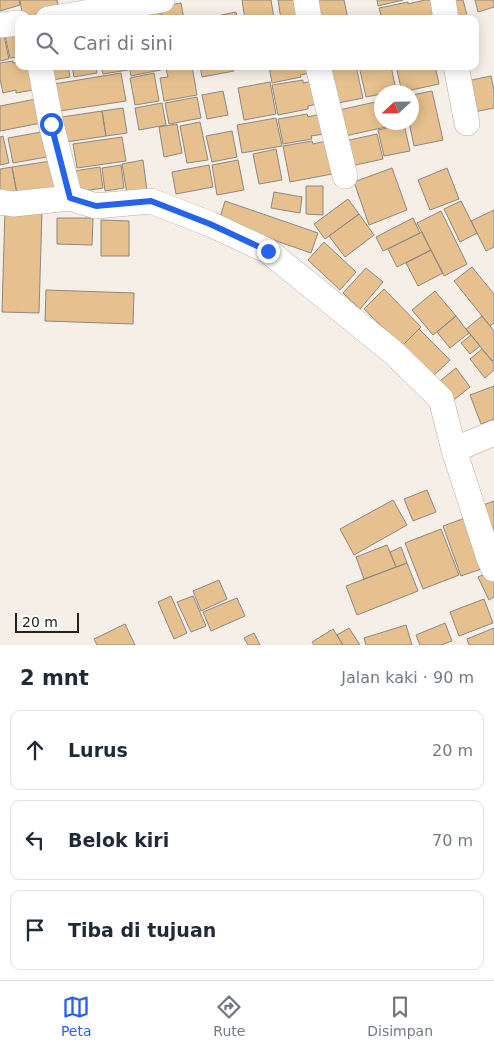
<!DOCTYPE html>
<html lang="id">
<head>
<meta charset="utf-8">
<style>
  :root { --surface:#fff; --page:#f2f2f3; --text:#1f2937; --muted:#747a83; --line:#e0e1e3; --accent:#2563eb }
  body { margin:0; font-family:"DejaVu Sans",sans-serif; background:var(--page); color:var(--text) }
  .compass { position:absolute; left:374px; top:85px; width:45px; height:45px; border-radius:50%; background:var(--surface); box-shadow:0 2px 12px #0003; rotate:248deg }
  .scale { position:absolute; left:15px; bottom:12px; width:64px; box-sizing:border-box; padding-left:5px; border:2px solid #24221f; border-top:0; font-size:14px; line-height:18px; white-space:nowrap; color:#24221f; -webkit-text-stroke:4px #fff; paint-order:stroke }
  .stop { position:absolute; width:15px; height:15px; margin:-11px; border:4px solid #2563eb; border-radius:50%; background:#fff }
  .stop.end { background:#2563eb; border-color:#fff; box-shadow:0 1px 5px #0008 }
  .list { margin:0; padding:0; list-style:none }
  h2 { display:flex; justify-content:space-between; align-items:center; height:65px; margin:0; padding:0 20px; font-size:21px }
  h2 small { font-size:16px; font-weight:400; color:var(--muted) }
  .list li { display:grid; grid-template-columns:32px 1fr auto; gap:15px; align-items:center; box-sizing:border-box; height:80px; margin:0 10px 10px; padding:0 10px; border:1px solid var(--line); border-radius:10px }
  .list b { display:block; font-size:19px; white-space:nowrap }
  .list em { font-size:16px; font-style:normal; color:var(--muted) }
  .icon { flex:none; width:28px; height:28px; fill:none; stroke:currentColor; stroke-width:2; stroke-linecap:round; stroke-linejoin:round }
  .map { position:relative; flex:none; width:494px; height:645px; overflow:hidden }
  .search { position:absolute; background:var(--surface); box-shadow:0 2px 12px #0003; left:15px; right:15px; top:15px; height:55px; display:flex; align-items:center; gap:12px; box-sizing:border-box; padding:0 18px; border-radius:10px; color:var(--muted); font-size:19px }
  .sheet { height:335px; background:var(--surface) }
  nav { display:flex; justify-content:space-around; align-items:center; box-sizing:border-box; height:70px; border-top:1px solid var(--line); background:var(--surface); font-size:14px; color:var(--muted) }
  nav a { display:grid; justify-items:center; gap:2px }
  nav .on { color:var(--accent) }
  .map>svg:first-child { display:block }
</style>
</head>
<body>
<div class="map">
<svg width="494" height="645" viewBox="0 0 494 645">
  <rect width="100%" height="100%" fill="#f5efe7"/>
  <path fill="#e6c08e" stroke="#8e8881" d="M 0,0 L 19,0 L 20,5 L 0,11 Z
    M 20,0 L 57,0 L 60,13 L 23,19 Z
    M 242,0 L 271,0 L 274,18 L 245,19 Z
    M 278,0 L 303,0 L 307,19 L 281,19 Z
    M 312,0 L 344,0 L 348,19 L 316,19 Z
    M 377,0 L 403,0 L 378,6 Z
    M 425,0 L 432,0 L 434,19 L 382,19 L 379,8 L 408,2 L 408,4 Z
    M 447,0 L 463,0 L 468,19 L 449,19 Z
    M 475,0 L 494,0 L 494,7 L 478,12 Z
    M 181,3 L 184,19 L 163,19 L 160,7 Z
    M 159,8 L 161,19 L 141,19 L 140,11 Z
    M 236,12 L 237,19 L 217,19 L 217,16 Z
    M 19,28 L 19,57 L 10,58 L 4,31 Z
    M 3,31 L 9,59 L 0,61 L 0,32 Z
    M 13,61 L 13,63 L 19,62 L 19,66 L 34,66 L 39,89 L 16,93 L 16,90 L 3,93 L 0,79 L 0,63 Z
    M 45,66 L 68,66 L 70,77 L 47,81 Z
    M 72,66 L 96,66 L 97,73 L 74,77 Z
    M 101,66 L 128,66 L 128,70 L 103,74 Z
    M 129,66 L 164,66 L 165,69 L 131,76 Z
    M 182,66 L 192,66 L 197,95 L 164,101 L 160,78 L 168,77 L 166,69 Z
    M 200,66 L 233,66 L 234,71 L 202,77 Z
    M 269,66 L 315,66 L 316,72 L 300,75 L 301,77 L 272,83 Z
    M 330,66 L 356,66 L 363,98 L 338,103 Z
    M 359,66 L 391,66 L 396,90 L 382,92 L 382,94 L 366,97 Z
    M 396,66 L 435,66 L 439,84 L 402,92 Z
    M 121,73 L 126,101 L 53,112 L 48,85 Z
    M 154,73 L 159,101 L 135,105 L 130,78 Z
    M 491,76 L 494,90 L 494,108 L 469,113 L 462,82 Z
    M 303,80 L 303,83 L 318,80 L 322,103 L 308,106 L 308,109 L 278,115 L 272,85 Z
    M 270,82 L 276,114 L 244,120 L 238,88 Z
    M 223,91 L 228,115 L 207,119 L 202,95 Z
    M 432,91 L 443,140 L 414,146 L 409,122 L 412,122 L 412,95 Z
    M 197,97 L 201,118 L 169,124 L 165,103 Z
    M 36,99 L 41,123 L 0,131 L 0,106 Z
    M 380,101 L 382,109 L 382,122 L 384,122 L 386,127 L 345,136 L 339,110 Z
    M 162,103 L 166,125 L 139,130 L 135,108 Z
    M 123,108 L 127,133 L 106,136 L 102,111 Z
    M 102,111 L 106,136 L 66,142 L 62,117 Z
    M 307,114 L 308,117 L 320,114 L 324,134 L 311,136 L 312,139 L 283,144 L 278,119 Z
    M 276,118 L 282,146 L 242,153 L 237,125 Z
    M 200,122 L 208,160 L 187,163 L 180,126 Z
    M 177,124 L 182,153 L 164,157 L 159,127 Z
    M 404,124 L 410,151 L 384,156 L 378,130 Z
    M 47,131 L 52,156 L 13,163 L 8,138 Z
    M 232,131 L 237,157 L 212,162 L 206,136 Z
    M 377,134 L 383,159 L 351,166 L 345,141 Z
    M 3,136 L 9,163 L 0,165 L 0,137 Z
    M 122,137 L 126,161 L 77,168 L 73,144 Z
    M 312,141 L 313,144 L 326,141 L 332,174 L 290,182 L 283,146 Z
    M 276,149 L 282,180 L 259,184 L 253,154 Z
    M 57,160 L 63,195 L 17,194 L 12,167 Z
    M 143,160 L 147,191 L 127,194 L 122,164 Z
    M 238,160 L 244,190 L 217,195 L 212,165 Z
    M 121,165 L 124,188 L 105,191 L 102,168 Z
    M 209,165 L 213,187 L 176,194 L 172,172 Z
    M 12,167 L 17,194 L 0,197 L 0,169 Z
    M 100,167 L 103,188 L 77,192 L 74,171 Z
    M 392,168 L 407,210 L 369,225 L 354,182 Z
    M 447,168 L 459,199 L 430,210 L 418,180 Z
    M 306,186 L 323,186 L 323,215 L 306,214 Z
    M 274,192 L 302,197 L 300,213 L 271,208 Z
    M 348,199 L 359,214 L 325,239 L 314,224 Z
    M 225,201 L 318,233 L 311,253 L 219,221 Z
    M 461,201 L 477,233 L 460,242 L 444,209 Z
    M 5,209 L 42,210 L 39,313 L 2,312 Z
    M 494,210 L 494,247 L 486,251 L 471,221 Z
    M 441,211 L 467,264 L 444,276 L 417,223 Z
    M 359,214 L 374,235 L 345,257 L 329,236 Z
    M 57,218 L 93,218 L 92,245 L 57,244 Z
    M 413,218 L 420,233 L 383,251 L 376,237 Z
    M 101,220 L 129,221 L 129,256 L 101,256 Z
    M 422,232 L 431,250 L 397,267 L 388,249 Z
    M 324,242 L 356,272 L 340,290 L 308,260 Z
    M 431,250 L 443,273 L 418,286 L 406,263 Z
    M 472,267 L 494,294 L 494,323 L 490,326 L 454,281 Z
    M 366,268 L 383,282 L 360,309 L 343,293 Z
    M 384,289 L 421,327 L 402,346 L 364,309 Z
    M 46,290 L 134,293 L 133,324 L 45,321 Z
    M 435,291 L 456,316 L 433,335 L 412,310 Z
    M 456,316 L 469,333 L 450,348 L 437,332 Z
    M 482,316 L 494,331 L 494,360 L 492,361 L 466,329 Z
    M 419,329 L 450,360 L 430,379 L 402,346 Z
    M 471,335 L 480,346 L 470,354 L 461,343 Z
    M 482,349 L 494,363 L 494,370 L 485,378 L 470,359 Z
    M 456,368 L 470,387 L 450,403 L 435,385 Z
    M 494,386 L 494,419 L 481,424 L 470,395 Z
    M 427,490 L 436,512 L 413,521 L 404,499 Z
    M 393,500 L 407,525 L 354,555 L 340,529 Z
    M 494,501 L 494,529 L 488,532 L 478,507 Z
    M 468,517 L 487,567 L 461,576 L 443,526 Z
    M 441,529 L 459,575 L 423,589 L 405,543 Z
    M 387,545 L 396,567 L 364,579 L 356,557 Z
    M 401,547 L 407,563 L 396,567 L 390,552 Z
    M 407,563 L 418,591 L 357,615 L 346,586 Z
    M 492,571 L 494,574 L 494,597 L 489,600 L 478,577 Z
    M 219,580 L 227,599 L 201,611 L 193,591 Z
    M 171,596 L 187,633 L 174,639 L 158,602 Z
    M 193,596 L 206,626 L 191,632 L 177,602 Z
    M 237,598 L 245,616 L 211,631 L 203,612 Z
    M 484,599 L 493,623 L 459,636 L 450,612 Z
    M 445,623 L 452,641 L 441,645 L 420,645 L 416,635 Z
    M 125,624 L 135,645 L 97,645 L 94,639 Z
    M 406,625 L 412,645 L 366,645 L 364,638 Z
    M 349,628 L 360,645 L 343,645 L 337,635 Z
    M 494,628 L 494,645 L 469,645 L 467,639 Z
    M 333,629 L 343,645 L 314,645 L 312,642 Z
    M 254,633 L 260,645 L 248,645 L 244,638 Z"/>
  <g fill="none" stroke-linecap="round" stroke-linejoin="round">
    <defs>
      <path id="minor" d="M 306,0 L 309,19
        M 443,0 L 446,19
        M 48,19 L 162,0
        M 0,25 L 19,23
        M 40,66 L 51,124 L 70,198
        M 318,66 L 345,176
        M 456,66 L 467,123
        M 0,202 L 13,204 L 70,198 L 96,206 L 151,201 L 210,224 L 268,251 L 394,353 L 441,399 L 454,450 L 494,433
        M 454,450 L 489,558 L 494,569"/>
    </defs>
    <use href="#minor" stroke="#b6b0a9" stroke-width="26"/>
    <use href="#minor" stroke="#fff" stroke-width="25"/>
  </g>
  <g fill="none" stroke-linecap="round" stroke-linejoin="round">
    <path stroke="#2563eb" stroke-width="6" d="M 51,124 L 70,198 L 96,206 L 151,201 L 210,224 L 268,251"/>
  </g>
</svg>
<svg class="compass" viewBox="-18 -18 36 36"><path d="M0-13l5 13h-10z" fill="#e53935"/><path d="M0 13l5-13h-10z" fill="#747a83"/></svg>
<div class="scale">20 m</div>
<div class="stop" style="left:51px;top:124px"></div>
<div class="stop end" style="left:268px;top:251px"></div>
<div class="search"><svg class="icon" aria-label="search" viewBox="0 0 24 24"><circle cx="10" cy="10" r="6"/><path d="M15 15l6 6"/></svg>Cari di sini</div>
</div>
<section class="sheet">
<h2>2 mnt<small>Jalan kaki · 90 m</small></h2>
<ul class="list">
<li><svg class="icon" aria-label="ahead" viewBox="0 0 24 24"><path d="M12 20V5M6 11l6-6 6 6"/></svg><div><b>Lurus</b></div><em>20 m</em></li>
<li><svg class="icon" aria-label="left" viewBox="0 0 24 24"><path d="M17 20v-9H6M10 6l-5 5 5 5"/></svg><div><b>Belok kiri</b></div><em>70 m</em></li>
<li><svg class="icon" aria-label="arrive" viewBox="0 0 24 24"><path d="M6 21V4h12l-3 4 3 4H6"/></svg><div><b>Tiba di tujuan</b></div></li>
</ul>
</section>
<nav>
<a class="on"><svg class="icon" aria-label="map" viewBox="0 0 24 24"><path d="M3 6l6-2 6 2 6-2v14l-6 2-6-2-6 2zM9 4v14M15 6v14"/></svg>Peta</a>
<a><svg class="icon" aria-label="directions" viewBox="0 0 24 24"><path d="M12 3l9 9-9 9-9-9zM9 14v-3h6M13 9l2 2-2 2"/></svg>Rute</a>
<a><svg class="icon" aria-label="saved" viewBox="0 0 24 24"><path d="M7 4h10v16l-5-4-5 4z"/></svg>Disimpan</a>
</nav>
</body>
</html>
